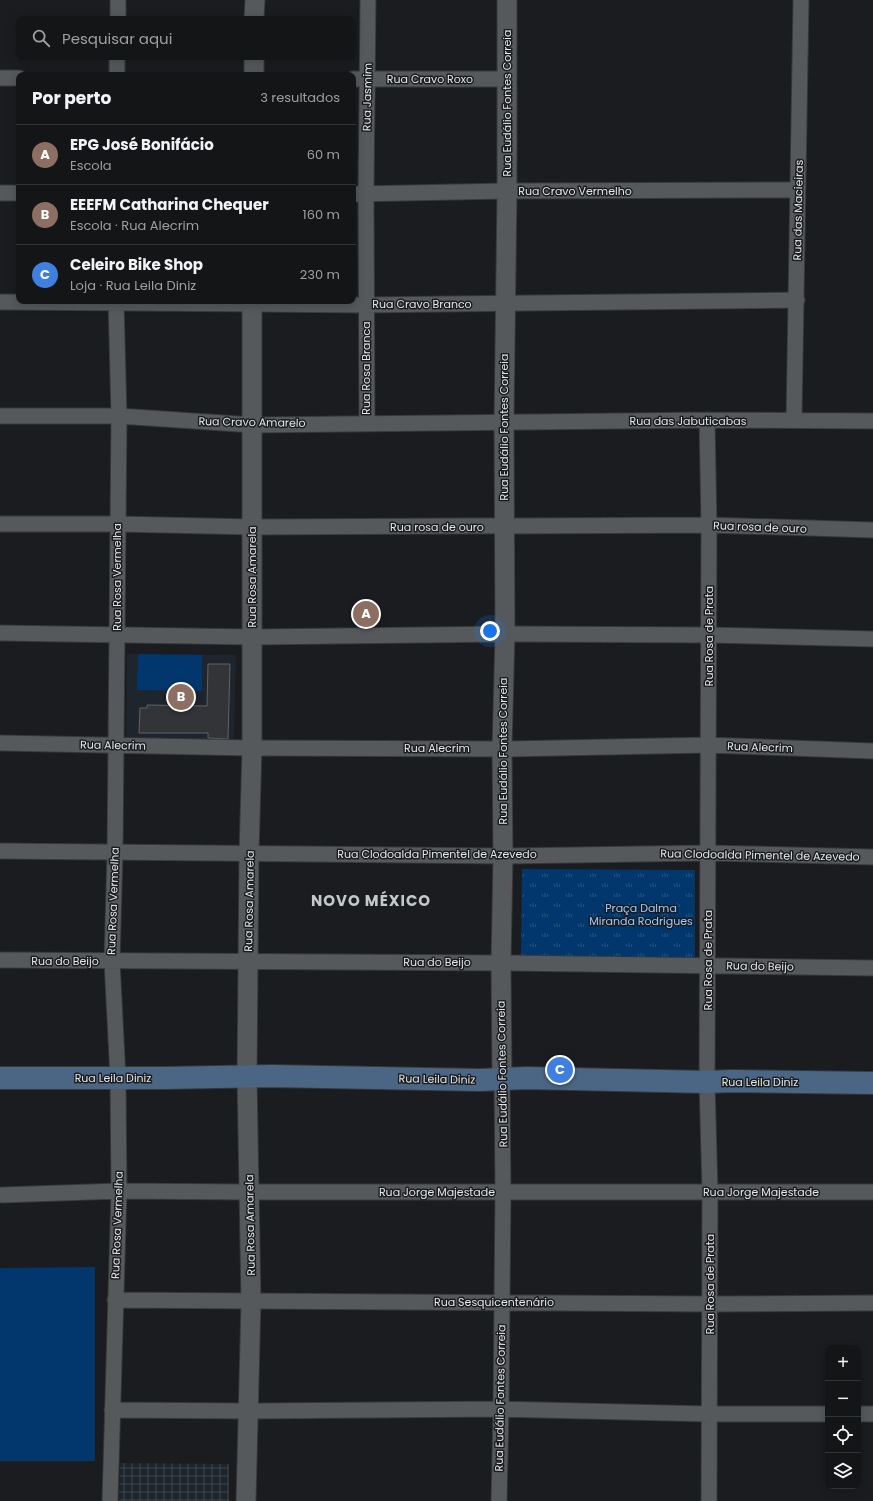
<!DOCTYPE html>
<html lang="pt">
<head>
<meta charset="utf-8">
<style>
  :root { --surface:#141517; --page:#212224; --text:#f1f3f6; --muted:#9d9fa1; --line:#333436; --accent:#7c3aed }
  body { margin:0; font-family:Poppins,sans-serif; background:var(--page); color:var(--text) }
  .controls { position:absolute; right:12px; bottom:12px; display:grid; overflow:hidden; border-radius:8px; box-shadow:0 2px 10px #0003 }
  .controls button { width:36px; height:36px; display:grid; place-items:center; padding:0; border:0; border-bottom:1px solid var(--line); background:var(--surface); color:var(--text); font:20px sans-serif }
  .you { position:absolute; left:490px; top:631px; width:14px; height:14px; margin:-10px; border:3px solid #fff; border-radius:50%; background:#1a73e8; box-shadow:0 0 0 6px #1a73e833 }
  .badge { display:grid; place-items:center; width:26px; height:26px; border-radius:50%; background:var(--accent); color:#fff; font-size:13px; font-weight:700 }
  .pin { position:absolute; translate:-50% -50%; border:2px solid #fff; box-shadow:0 1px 4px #0006 }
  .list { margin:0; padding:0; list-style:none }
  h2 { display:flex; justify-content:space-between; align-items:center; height:52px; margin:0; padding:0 16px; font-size:17px }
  h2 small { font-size:13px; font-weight:400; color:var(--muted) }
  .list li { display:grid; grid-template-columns:26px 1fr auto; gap:12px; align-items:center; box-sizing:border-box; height:60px; padding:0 16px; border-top:1px solid var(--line) }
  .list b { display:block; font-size:15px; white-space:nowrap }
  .list p { margin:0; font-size:13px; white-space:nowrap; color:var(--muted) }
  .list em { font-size:13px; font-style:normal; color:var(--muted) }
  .icon { flex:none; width:22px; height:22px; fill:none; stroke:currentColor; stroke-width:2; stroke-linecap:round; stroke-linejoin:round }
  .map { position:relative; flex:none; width:873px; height:1501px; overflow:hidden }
  .search { position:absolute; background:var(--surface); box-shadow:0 2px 10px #0003; left:16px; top:16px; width:340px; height:44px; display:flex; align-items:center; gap:10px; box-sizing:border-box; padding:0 14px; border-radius:8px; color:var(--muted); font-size:15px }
  .panel { position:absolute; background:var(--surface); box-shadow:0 2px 10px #0003; left:16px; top:72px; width:340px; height:232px; border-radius:8px }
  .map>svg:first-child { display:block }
</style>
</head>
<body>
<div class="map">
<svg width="873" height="1501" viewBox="0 0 873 1501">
  <defs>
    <pattern id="industrial-grid" width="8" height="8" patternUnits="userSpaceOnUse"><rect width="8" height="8" fill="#1f252d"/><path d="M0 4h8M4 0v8" fill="none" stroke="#3f444b"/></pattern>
    <pattern id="park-tufts" width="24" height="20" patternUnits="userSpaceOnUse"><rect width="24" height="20" fill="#01376c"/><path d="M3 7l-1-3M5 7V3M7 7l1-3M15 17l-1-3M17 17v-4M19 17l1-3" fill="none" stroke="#265481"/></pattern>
  </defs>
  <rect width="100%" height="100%" fill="#1a1c1f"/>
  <path fill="#1f252d" d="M 127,654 L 236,655 L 234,740 L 126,738 Z"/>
  <path fill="url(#industrial-grid)" d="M 120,1463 L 229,1464 L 229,1501 L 119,1501 Z"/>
  <path fill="#01376c" d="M 138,654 L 202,655 L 202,691 L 137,690 Z
    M 95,1267 L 95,1461 L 0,1461 L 0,1268 Z"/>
  <path fill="url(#park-tufts)" d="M 522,869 L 695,870 L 695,961 L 521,956 Z"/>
  <path fill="#323437" stroke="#616367" d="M 208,664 L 230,664 L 228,739 L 208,738 L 208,733 L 139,733 L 140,708 L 147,708 L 147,705 L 207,706 Z"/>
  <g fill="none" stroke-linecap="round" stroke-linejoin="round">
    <defs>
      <path id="minor" d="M 118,19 L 118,0
        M 117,75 L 117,57
        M 0,78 L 19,78
        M 353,79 L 507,79
        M 0,193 L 19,193
        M 353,194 L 507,191 L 797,190
        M 0,302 C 122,302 243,305 364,305 C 509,304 653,301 797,300
        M 0,416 L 119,416 L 253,425 L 707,420 L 873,421
        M 707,420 L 709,525 L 707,1082 L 710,1192 L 709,1501
        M 794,420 L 801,0
        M 367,423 L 366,194 L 368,0
        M 0,524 L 117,524 L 253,527 L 709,525 L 873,530
        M 0,633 L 252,637 L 505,634 L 709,635 L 873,639
        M 0,743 L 252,748 L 502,749 L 708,745 L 873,751
        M 0,851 L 503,856 L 708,853 L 873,857
        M 0,960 L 501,963 L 873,968
        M 2,1195 L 119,1191 L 249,1192 L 873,1192
        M 115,1300 L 710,1304 L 873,1303
        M 112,1410 L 249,1411 L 501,1409 L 710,1414 L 828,1414
        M 858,1414 L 873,1414
        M 110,1501 L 119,1191 L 118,1078 L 112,961 L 115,852 L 119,416 L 116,301
        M 499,1501 L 501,1409 L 503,1192 L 502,1079"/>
      <path id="tertiary" d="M 254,19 L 255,0
        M 254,75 L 254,57
        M 502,1079 L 501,963 L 503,856 L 502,749 L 505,634 L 504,422 L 507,191 L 507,0
        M 246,1501 L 251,1301 L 247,1077 L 249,853 L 252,748 L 252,301"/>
      <path id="secondary" d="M 0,1078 L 164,1078 L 272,1076 L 480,1080 L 527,1078 L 707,1082 L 731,1081 L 873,1083"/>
    </defs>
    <use href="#minor" stroke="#36383a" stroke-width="17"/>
    <use href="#tertiary" stroke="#36383a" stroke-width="21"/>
    <use href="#secondary" stroke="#36383a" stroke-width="24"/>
    <use href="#minor" stroke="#56595c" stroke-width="15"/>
    <use href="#tertiary" stroke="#56595c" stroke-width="19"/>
    <use href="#secondary" stroke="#4b6684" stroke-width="22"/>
  </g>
  <g text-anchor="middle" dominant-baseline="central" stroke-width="3" stroke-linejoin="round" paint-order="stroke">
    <g font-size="11" fill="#e3e5e6" stroke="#1a1c1f">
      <text x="430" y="79">Rua Cravo Roxo</text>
      <text transform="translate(367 97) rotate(-89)">Rua Jasmim</text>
      <text transform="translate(507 103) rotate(-90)">Rua Eudálio Fontes Correia</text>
      <text x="575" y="191">Rua Cravo Vermelho</text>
      <text transform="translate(798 210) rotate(-89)">Rua das Macieiras</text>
      <text x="422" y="304">Rua Cravo Branco</text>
      <text transform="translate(366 368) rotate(-90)">Rua Rosa Branca</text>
      <text x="688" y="421">Rua das Jabuticabas</text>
      <text transform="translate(252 422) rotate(1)">Rua Cravo Amarelo</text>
      <text transform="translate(504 427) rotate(-90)">Rua Eudálio Fontes Correia</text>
      <text x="437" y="527">Rua rosa de ouro</text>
      <text transform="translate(760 527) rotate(2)">Rua rosa de ouro</text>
      <text transform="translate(117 577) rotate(-90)">Rua Rosa Vermelha</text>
      <text transform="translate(252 577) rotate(-90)">Rua Rosa Amarela</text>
      <text transform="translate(709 636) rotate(-90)">Rua Rosa de Prata</text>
      <text transform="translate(113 745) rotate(1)">Rua Alecrim</text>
      <text transform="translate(760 747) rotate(2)">Rua Alecrim</text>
      <text x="437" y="748">Rua Alecrim</text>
      <text transform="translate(503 751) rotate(-90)">Rua Eudálio Fontes Correia</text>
      <text x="437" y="854">Rua Clodoalda Pimentel de Azevedo</text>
      <text transform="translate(760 855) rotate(1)">Rua Clodoalda Pimentel de Azevedo</text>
      <text transform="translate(113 901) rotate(-88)">Rua Rosa Vermelha</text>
      <text transform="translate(249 901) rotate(-89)">Rua Rosa Amarela</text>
      <text transform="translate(708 960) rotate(-90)">Rua Rosa de Prata</text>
      <text x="65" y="961">Rua do Beijo</text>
      <text x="437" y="962">Rua do Beijo</text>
      <text transform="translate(760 966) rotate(1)">Rua do Beijo</text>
      <text transform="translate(502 1074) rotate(-91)">Rua Eudálio Fontes Correia</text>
      <text x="113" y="1078">Rua Leila Diniz</text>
      <text transform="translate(437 1079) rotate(1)">Rua Leila Diniz</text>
      <text x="760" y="1082">Rua Leila Diniz</text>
      <text x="437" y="1192">Rua Jorge Majestade</text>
      <text x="761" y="1192">Rua Jorge Majestade</text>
      <text transform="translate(117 1225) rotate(-88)">Rua Rosa Vermelha</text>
      <text transform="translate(250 1225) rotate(-91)">Rua Rosa Amarela</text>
      <text transform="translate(710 1284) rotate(-90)">Rua Rosa de Prata</text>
      <text x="494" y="1302">Rua Sesquicentenário</text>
      <text transform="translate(500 1398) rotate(-89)">Rua Eudálio Fontes Correia</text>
    </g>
    <g font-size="11" fill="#9fc9fc" stroke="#1a1c1f">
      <text x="641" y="908">Praça Dalma<tspan x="641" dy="13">Miranda Rodrigues</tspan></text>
    </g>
    <g font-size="15" font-weight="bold" letter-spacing="1" fill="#c5c8cb" stroke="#1a1c1f">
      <text x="371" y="900">NOVO MÉXICO</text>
    </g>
  </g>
</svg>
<div class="controls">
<button>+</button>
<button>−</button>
<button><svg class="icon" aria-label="locate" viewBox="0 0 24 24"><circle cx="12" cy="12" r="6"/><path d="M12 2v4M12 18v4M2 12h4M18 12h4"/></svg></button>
<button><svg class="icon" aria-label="layers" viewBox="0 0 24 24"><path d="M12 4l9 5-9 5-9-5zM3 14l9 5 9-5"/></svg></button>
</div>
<div class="you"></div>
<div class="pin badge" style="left:366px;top:614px;background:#8d6e63">A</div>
<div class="pin badge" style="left:181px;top:697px;background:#8d6e63">B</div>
<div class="pin badge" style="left:560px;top:1070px;background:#3f7fe0">C</div>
<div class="search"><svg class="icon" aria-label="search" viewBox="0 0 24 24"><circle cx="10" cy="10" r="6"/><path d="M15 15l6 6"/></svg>Pesquisar aqui</div>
<section class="panel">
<h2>Por perto<small>3 resultados</small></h2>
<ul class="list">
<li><span class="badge" style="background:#8d6e63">A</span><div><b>EPG José Bonifácio</b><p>Escola</p></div><em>60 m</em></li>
<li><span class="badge" style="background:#8d6e63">B</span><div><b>EEEFM Catharina Chequer</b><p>Escola · Rua Alecrim</p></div><em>160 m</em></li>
<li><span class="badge" style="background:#3f7fe0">C</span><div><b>Celeiro Bike Shop</b><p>Loja · Rua Leila Diniz</p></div><em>230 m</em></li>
</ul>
</section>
</div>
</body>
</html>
